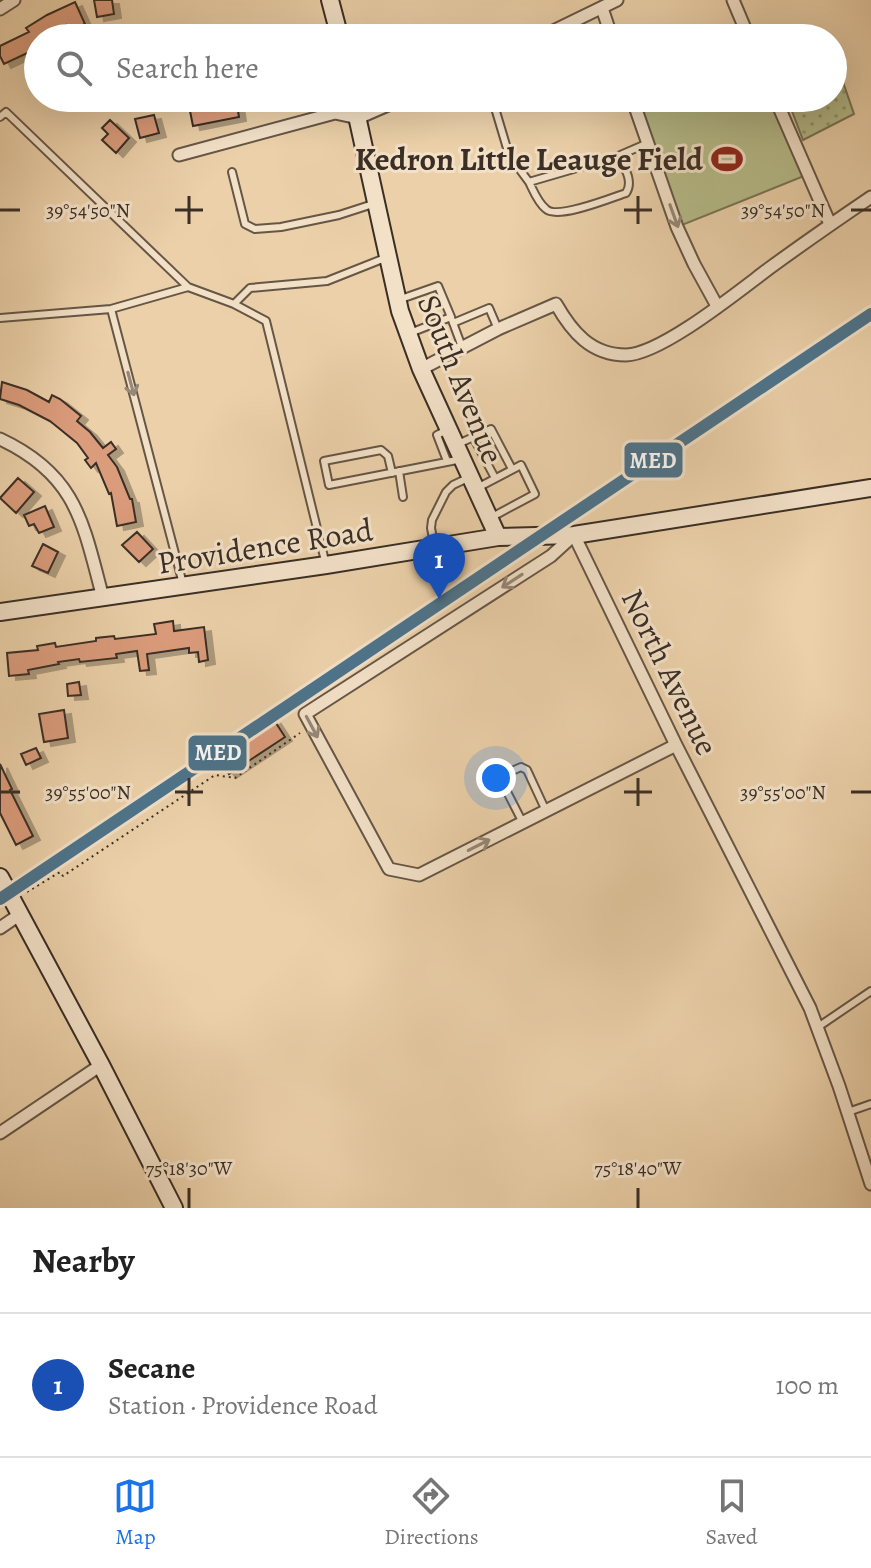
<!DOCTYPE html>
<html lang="en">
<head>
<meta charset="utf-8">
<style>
  :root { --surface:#fff; --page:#f2f2f2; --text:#222; --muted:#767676; --line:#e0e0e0; --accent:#1a73e8 }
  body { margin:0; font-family:Alegreya,serif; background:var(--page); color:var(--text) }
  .you { position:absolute; left:496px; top:778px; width:28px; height:28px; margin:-20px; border:6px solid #fff; border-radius:50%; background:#1a73e8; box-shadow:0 0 0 12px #1a73e833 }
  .badge { display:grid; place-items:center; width:52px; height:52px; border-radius:50%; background:var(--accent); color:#fff; font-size:26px; font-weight:700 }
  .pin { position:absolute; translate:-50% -66px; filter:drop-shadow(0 2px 4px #0008) }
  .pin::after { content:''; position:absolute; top:42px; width:28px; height:24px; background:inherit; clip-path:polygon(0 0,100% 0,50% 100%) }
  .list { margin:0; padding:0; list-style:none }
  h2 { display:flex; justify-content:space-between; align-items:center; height:104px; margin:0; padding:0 32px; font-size:34px }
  h2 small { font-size:26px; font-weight:400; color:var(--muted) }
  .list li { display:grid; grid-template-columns:52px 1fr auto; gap:24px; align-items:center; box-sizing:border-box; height:144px; padding:0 32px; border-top:2px solid var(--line) }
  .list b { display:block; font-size:30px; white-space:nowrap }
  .list p { margin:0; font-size:26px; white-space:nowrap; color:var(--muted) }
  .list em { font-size:26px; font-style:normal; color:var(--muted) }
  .icon { flex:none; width:44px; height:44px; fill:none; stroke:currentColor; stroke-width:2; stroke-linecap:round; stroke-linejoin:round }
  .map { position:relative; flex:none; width:871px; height:1208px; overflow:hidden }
  .search { position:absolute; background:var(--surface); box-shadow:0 8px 32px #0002; left:24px; right:24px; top:24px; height:88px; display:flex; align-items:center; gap:20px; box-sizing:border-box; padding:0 28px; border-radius:44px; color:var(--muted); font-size:30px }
  .sheet { height:248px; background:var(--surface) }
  nav { display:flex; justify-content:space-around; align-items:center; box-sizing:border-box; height:112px; border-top:2px solid var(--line); background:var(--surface); font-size:22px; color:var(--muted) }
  nav a { display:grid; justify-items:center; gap:4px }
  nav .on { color:var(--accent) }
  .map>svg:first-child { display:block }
</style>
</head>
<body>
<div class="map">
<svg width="871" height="1208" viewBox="0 0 871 1208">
  <defs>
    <pattern id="park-dots" width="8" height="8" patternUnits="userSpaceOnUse" patternTransform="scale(2)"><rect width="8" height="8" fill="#b6bb89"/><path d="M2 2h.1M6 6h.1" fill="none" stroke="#959870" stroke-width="1.8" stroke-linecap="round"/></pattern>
    <filter id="shadow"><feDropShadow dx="7" dy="4" stdDeviation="0" flood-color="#0004"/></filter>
  </defs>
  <rect width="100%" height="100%" fill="#ebd0a9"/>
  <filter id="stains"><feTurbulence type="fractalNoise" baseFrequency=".0025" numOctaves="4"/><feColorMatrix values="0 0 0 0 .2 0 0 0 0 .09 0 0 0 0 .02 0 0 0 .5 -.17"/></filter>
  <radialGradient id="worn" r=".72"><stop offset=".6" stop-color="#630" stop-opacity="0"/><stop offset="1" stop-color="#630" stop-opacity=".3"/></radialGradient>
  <path fill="url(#park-dots)" stroke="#787457" stroke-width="2" d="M 833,53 L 854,114 L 803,140 L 787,98 L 833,98 Z"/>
  <path fill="#b6bb89" stroke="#787457" stroke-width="2" d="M 670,98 L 775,98 L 809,174 L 677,227 L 637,112 Z"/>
  <path fill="#db9c7b" stroke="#3a2e25" stroke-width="2" filter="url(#shadow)" d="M 94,0 L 112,0 L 114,14 L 97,17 Z
    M 75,2 L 85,24 L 68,31 L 66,25 L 44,38 L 38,38 L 38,48 L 4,64 L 0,56 L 0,46 L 29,32 L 26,28 L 47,15 Z
    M 217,98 L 236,98 L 239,117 L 193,126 L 189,106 L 218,100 Z
    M 154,115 L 159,133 L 140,138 L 135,119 Z
    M 110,120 L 129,138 L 116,153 L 102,140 L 108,134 L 102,128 Z
    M 2,382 L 27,390 L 49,402 L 52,395 L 60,399 L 81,416 L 77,421 L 90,432 L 103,448 L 111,442 L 116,449 L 108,455 L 117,467 L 130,499 L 132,499 L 136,522 L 117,526 L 111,493 L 109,494 L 96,463 L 91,468 L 85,460 L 88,458 L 77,443 L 50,421 L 19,405 L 0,399 Z
    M 18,478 L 34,492 L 16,513 L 0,498 Z
    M 45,506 L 54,527 L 39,533 L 34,524 L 29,526 L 24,515 Z
    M 137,532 L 153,549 L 139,562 L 122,545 Z
    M 43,544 L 58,552 L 48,573 L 32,566 Z
    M 173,621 L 174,631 L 204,627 L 208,660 L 199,662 L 198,652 L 189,653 L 189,648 L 147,654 L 149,670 L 140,671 L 137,651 L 116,654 L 117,658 L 80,662 L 79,659 L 58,662 L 59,664 L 28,670 L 29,674 L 9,676 L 7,653 L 38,650 L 37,646 L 55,643 L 56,647 L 96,641 L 96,638 L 114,636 L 115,639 L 156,634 L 154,624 Z
    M 79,682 L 81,695 L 68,696 L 67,684 Z
    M 64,710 L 68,738 L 44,742 L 39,714 Z
    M 274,720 L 285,737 L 229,774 L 218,758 Z
    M 36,748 L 41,758 L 26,765 L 21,754 Z
    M 0,764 L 12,789 L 10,790 L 33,836 L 16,845 L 0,813 Z"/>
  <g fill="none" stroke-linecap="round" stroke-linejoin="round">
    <defs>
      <path id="lane" d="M 492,98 L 509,155 L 529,182 L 618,156 L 648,143
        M 0,117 L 6,112 L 188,287 L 234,304 L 266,321 L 326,565
        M 232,172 L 245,224 L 255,229 L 281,227 L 339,215 L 373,204
        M 529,182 C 533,190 538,203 546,209 C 557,220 611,198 626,193 C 634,181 624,167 618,156
        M 398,300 L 438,286 L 451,317 L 410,333
        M 234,304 L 250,288 L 327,281 L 385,258
        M 111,309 L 183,584
        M 0,318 L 111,309 L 188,287
        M 452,320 L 462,347
        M 453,323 L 489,308 L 498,329
        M 447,430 L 437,435 L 447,461
        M 473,437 L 495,478
        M 458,444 L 491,429 L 512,469
        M 399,471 L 403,497
        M 392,473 L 388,456 L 381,450 L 324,461 L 329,485 L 462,459
        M 479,487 L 521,465 L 535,494 L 492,517
        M 434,544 L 431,528 L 432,520 L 446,492 L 453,485 L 470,477
        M 523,823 L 502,782 L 503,775 L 521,767 L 527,770 L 546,811
        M 818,1027 L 871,991
        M 848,1112 L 871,1104"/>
      <path id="street" d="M 733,0 L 749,38
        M 602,8 L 612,38
        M 0,9 L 14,0
        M 539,38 L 617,0
        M 632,98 L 677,227 L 694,264 L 717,306
        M 775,98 L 830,224
        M 179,155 L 335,113 L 358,118 L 404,98
        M 421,369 L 498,329 L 556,304 C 572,332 591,355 626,355 C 662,354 740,290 771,267 C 804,243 837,220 871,197
        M 0,439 C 77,475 83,523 103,598
        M 676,745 L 419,875 L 389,869 L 305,714 L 551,556 L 574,535 L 676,745 L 810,1008 L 839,1086 L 871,1184
        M 0,928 L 19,915
        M 0,1133 L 101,1065"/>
      <path id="secondary" d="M 330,0 L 340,38
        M 353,98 L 400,311 L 421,369 L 498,537
        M 0,612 L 326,565 L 498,537 L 574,535 L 871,488
        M 0,877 L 101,1065 L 174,1208"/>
    </defs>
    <use href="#lane" stroke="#665646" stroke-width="10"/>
    <use href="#street" stroke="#665646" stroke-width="15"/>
    <use href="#secondary" stroke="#3a2e25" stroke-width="20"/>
    <path stroke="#3a2e25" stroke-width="2" stroke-dasharray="2 4" stroke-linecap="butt" d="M 27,892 L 60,872 L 63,876 L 215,775 L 235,778 L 300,733"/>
    <use href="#lane" stroke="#f2e0c7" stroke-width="6"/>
    <use href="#street" stroke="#f2e0c7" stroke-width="11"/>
    <use href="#secondary" stroke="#f2e0c7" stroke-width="16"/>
    <defs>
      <path id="rail-1" d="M 0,899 L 871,314"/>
    </defs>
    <use href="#rail-1" stroke="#f2e0c7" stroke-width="18"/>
    <use href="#rail-1" stroke="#4c748c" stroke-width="12"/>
  </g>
  <defs><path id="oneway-shaft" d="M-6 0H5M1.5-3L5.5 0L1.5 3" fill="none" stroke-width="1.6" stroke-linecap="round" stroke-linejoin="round" transform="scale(2)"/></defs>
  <g stroke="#968776">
    <use href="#oneway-shaft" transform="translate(674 216) rotate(70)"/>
    <use href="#oneway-shaft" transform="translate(131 384) rotate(75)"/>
    <use href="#oneway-shaft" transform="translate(512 581) rotate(147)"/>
    <use href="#oneway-shaft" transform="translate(312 727) rotate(62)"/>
    <use href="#oneway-shaft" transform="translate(479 845) rotate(-27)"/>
  </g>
  <path fill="none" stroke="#3a2e25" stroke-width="3" d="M 189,196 L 189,224M 638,196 L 638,224M 0,210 L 20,210M 175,210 L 203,210M 624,210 L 652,210M 851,210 L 871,210M 189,778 L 189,806M 638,778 L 638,806M 0,792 L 20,792M 175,792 L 203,792M 624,792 L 652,792M 851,792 L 871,792M 189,1188 L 189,1208M 638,1188 L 638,1208"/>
  <defs>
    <symbol id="stadium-bare" viewBox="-9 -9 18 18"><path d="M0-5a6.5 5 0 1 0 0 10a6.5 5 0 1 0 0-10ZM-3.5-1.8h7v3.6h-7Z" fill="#8f2418" stroke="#f2e0c7" stroke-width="2.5" paint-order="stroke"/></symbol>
  </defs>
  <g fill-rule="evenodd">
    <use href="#stadium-bare" x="705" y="137" width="44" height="44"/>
  </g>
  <g text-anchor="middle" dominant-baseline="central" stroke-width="6" stroke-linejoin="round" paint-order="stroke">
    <g font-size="32" font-weight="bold" fill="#3a2e25" stroke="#f2e0c7" text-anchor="end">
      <text x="703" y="159">Kedron Little Leauge Field</text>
    </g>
    <g font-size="32" fill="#3a2e25" stroke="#f2e0c7">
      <text transform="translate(461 379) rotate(68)">South Avenue</text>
      <text transform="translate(265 546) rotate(-9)">Providence Road</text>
      <text transform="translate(670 672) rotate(64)">North Avenue</text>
    </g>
  </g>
  <g font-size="20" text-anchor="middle" fill="#3a2e25" stroke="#f2e0c7" stroke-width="6" stroke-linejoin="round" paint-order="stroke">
    <text x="783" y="217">39°54'50"N</text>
    <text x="88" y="217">39°54'50"N</text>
    <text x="783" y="799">39°55'00"N</text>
    <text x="88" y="799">39°55'00"N</text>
    <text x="189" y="1175">75°18'30"W</text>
    <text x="638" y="1175">75°18'40"W</text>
  </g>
  <g stroke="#f2e0c7" stroke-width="3">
    <rect x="623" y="441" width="61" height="38" rx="8" fill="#4c748c"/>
    <rect x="187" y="734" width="61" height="38" rx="8" fill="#4c748c"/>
  </g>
  <g font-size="22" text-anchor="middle" font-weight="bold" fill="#fff">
    <text x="653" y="468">MED</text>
    <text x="218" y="760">MED</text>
  </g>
  <rect width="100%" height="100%" filter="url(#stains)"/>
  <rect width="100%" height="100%" fill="url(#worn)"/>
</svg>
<div class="you"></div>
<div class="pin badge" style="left:439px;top:599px;background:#1a4fb4">1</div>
<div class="search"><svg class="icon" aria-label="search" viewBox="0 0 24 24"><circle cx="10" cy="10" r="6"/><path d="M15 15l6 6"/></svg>Search here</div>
</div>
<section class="sheet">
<h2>Nearby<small></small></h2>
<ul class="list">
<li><span class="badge" style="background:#1a4fb4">1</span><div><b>Secane</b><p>Station · Providence Road</p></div><em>100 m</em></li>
</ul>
</section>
<nav>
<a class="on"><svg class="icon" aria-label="map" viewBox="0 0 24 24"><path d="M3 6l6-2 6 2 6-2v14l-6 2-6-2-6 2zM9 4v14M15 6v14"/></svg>Map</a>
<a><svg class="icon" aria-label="directions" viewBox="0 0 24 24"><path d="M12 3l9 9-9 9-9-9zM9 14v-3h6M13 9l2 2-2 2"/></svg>Directions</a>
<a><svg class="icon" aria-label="saved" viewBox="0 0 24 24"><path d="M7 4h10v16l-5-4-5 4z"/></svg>Saved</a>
</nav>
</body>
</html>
